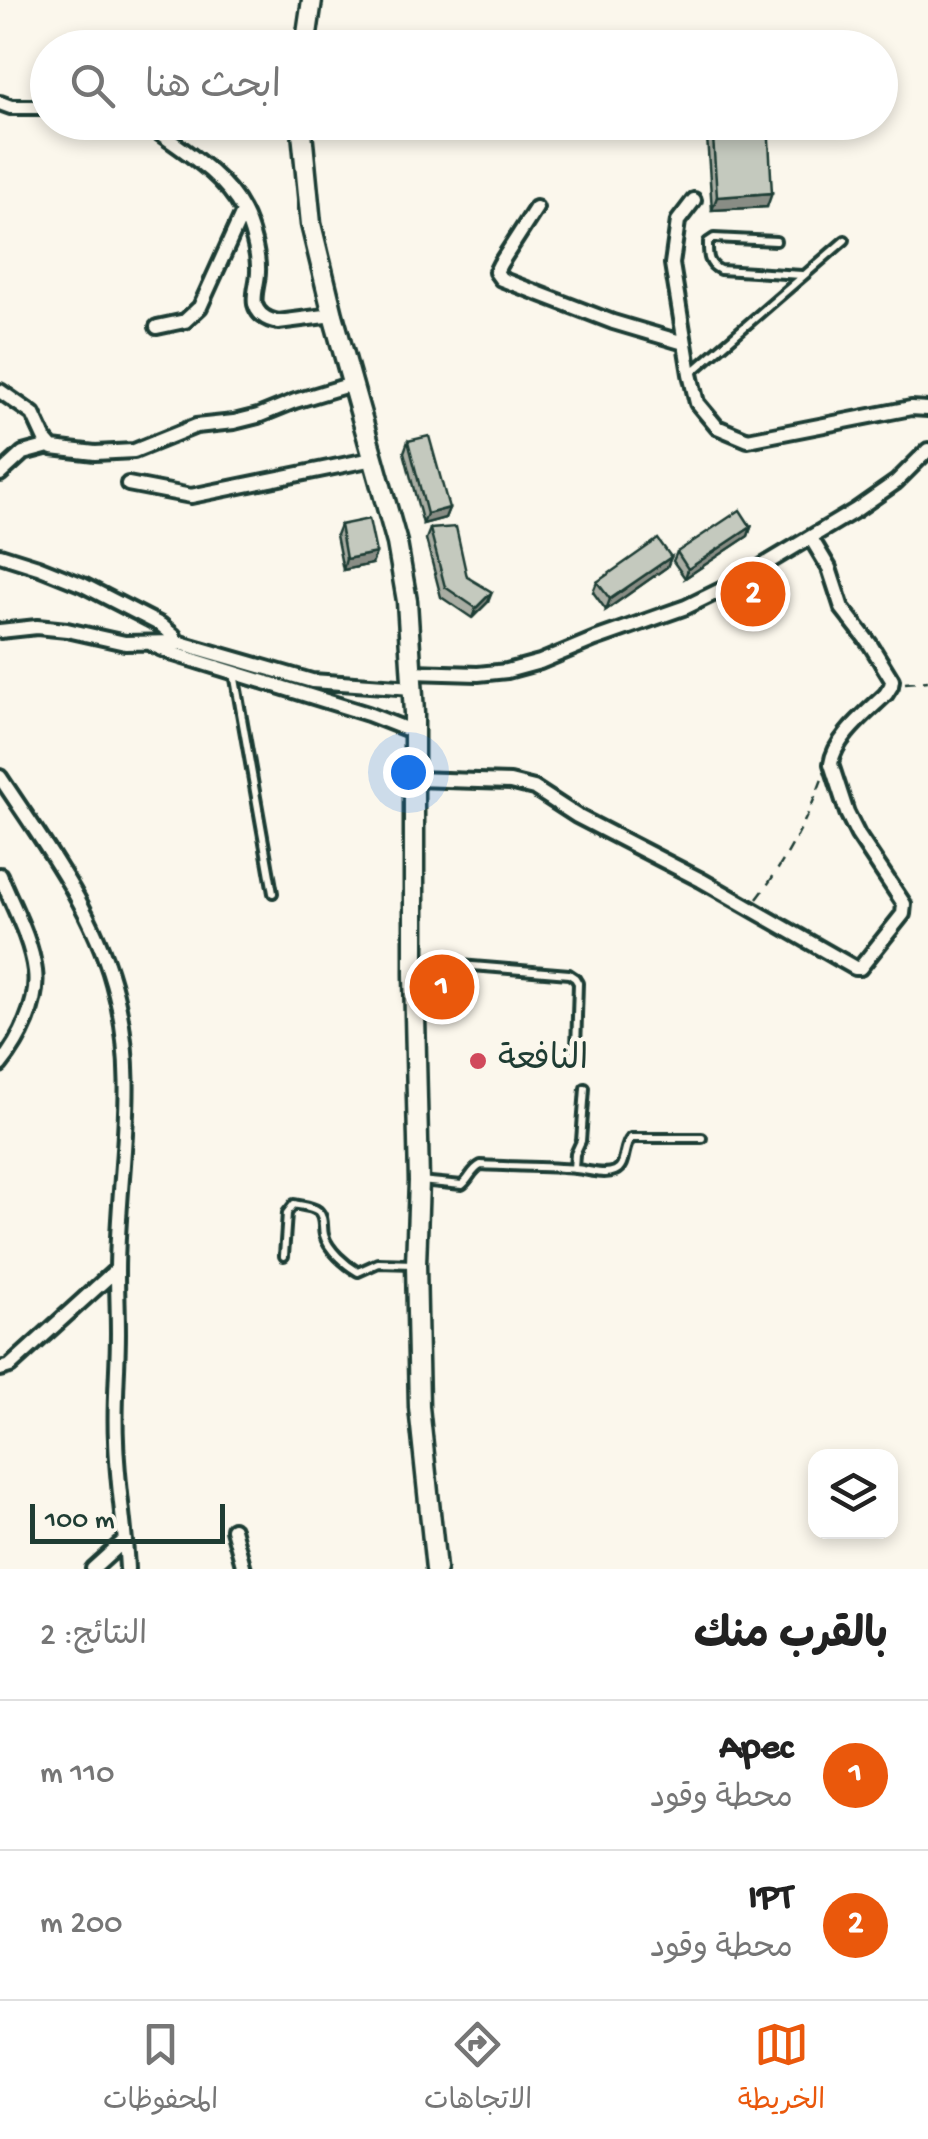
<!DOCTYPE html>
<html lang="ar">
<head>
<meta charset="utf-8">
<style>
  :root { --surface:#fff; --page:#f6f6f6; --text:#222; --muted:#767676; --line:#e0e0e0; --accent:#ea580c }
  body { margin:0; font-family:"Gochi Hand","Playpen Sans Arabic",sans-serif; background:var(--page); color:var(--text); direction:rtl }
  .controls { position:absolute; right:30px; bottom:30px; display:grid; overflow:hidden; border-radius:20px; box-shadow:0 5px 15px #0003 }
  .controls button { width:90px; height:90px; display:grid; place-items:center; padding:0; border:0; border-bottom:2px solid var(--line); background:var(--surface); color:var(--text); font:50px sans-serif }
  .scale { position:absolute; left:30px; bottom:25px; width:195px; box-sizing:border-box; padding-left:10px; border:5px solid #1f3d34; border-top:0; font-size:28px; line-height:35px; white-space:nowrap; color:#1f3d34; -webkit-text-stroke:8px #fbf7ec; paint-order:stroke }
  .you { position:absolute; left:408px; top:772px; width:35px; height:35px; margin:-25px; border:8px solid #fff; border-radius:50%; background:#1a73e8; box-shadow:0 0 0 15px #1a73e833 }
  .badge { display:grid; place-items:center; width:65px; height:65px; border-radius:50%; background:var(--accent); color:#fff; font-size:32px; font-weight:700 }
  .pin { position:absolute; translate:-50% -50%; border:5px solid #fff; box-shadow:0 2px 10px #0006 }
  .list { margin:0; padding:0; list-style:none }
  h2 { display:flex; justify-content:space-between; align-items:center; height:130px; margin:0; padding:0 40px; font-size:42px }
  h2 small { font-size:32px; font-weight:400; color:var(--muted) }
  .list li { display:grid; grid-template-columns:65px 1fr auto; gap:30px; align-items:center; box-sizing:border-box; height:150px; padding:0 40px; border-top:2px solid var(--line) }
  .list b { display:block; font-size:38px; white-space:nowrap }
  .list p { margin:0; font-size:32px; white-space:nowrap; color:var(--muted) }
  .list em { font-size:32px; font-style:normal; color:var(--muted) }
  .icon { flex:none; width:55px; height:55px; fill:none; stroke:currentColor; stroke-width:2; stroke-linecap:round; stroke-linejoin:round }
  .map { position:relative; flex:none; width:928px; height:1569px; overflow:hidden; direction:ltr }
  .search { position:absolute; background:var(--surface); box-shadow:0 5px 15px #0003; left:30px; right:30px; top:30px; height:110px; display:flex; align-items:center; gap:25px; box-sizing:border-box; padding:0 35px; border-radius:55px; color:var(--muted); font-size:38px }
  .sheet { height:430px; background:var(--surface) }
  nav { display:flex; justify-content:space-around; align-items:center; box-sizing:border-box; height:140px; border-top:2px solid var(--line); background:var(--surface); font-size:28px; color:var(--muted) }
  nav a { display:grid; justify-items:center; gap:5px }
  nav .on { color:var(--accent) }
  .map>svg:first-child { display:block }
</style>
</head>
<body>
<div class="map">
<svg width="928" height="1569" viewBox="0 0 928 1569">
  <rect width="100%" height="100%" fill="#fbf7ec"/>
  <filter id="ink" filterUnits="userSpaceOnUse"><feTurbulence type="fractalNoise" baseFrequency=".01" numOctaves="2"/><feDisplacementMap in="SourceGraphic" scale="20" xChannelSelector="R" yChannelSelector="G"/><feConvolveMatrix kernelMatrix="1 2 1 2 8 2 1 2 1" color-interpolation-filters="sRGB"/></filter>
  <g filter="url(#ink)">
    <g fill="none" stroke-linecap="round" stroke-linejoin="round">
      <defs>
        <path id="service" d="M 776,241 L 714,238 L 708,242 C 708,254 707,264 720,270 L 802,275
          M 690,374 L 845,240
          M 234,673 L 273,893
          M 416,974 L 440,971 L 460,965 L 569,974 L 575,978 L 578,983 L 576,1050
          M 574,1169 L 575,1154 L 581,1141 L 585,1088
          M 420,1181 L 462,1185 C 470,1179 471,1170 481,1165 C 512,1167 544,1166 576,1169 C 587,1170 604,1176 615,1171 C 627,1166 622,1148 631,1138 L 702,1138
          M 284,1256 L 287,1213 L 294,1204 C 301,1206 312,1206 318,1211 C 325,1218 322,1227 324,1235 C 328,1250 346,1265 358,1272 L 378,1263 L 414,1264"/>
        <path id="minor" d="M 0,103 L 11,107 L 48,107
          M 144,122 C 179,148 223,172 243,211 C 251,226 259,256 258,272 C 258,282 253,294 255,304 C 258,315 267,320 278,322 L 333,315
          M 694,200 L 678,221 L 672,264 L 690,374 L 697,403 L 717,427 L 748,440 L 911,408 L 928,409
          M 536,208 L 500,264 L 496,272 L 501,279 L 613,322 L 684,343
          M 157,327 L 185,321 L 200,307 L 243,212
          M 0,391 L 33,414 L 45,440 L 52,448 L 95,453 L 134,451 L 196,426 L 234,422 L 258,416 L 295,401 L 352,384
          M 0,474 L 23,453 L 49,446
          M 128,484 L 191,496 L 373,459
          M 0,555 L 38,567 L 83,585 L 161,625 L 174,636 L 176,645
          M 0,631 L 37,627 L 67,630 L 125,643 L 177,642 L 312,681 L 413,688
          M 153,645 L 174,654 L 368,714 L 414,732
          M 412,672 L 478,674 L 507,671 L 540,662 L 595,639 L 686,607 L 727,587 L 856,510 L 896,482 L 928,450
          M 0,777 C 43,842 92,907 113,983 C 141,1081 117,1174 117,1272 C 117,1292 118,1312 118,1333 C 118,1369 114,1404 116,1440 C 117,1483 125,1526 127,1569
          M 414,779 L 510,782 L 534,788 L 577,816 L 701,880 L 855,968 L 860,968 L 903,914 L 904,904 L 858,835 L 847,813 L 831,764 C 834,738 868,712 886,694 L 891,686 L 892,680 L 870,644 L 842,608 L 829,568 L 811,538
          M 0,875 C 12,905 31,938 35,971 C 39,1003 20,1040 0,1065
          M 0,1369 L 10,1366 L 117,1269
          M 233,1529 L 244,1569
          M 93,1569 L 125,1540"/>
        <path id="secondary" d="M 305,48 L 312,0
          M 301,122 L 311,224 L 333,315 L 397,543 L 407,601 L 414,713 L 414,974 L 419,1181 L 416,1264 L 419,1407 L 436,1569"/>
      </defs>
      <use href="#service" stroke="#1f3d34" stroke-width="14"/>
      <use href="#minor" stroke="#1f3d34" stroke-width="20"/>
      <use href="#secondary" stroke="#1f3d34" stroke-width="25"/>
      <path stroke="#1f3d34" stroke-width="2.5" stroke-dasharray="10 8" stroke-linecap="butt" d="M 905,683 L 928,681
        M 757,899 C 785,862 806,823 822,779"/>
      <use href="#service" stroke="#fbf7ec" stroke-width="6"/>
      <use href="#minor" stroke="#fbf7ec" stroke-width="12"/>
      <use href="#secondary" stroke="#fbf7ec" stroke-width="18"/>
    </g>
    <path fill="#a9ada3" stroke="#1f3d34" stroke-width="2.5" d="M 706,122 L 768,122 L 767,207 L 712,210 Z
      M 408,441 L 449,508 L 445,518 L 423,524 L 404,452 Z
      M 340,525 L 372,564 L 343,570 L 336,535 Z
      M 751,527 L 748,536 L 685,578 L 673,561 L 677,552 Z
      M 430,529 L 488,602 L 472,618 L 441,597 L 426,539 Z
      M 671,557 L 667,567 L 606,610 L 593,592 L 597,582 Z"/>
    <path fill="#898d85" stroke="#1f3d34" stroke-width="2.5" d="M 772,193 L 767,207 L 712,210 L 717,197 Z
      M 449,508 L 445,518 L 423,524 L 427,514 Z
      M 751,527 L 748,536 L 685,578 L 688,569 Z
      M 376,553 L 372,564 L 343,570 L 346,559 Z
      M 671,557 L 667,567 L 606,610 L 610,599 Z
      M 492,592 L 488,602 L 472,618 L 476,608 Z"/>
    <path fill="#c4c9be" stroke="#1f3d34" stroke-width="2.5" d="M 712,122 L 768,122 L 772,193 L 717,197 Z
      M 429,436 L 449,508 L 427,514 L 408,441 Z
      M 740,510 L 751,527 L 688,569 L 677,552 Z
      M 369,519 L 376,553 L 346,559 L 340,525 Z
      M 456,527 L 467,577 L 492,592 L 476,608 L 445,587 L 430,529 Z
      M 658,539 L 671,557 L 610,599 L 597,582 Z"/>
  </g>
  <circle fill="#d1495b" stroke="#fbf7ec" stroke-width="4" cx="478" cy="1061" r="10"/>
  <g text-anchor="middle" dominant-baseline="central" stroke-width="9" stroke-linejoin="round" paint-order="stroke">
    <g font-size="35" fill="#1f3d34" stroke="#fbf7ec" text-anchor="start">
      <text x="498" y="1061">النافعة</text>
    </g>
  </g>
</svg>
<div class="controls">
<button><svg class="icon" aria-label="layers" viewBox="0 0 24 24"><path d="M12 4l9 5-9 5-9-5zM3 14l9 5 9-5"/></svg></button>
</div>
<div class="scale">100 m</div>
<div class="you"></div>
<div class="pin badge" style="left:442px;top:987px">1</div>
<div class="pin badge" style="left:753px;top:594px">2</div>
<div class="search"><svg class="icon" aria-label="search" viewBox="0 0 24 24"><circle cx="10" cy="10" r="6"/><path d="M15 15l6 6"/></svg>ابحث هنا</div>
</div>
<section class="sheet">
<h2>بالقرب منك<small>النتائج: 2</small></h2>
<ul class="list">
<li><span class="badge">1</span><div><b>Apec</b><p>محطة وقود</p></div><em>110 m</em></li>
<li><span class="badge">2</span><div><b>IPT</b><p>محطة وقود</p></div><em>200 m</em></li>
</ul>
</section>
<nav>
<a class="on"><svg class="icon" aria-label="map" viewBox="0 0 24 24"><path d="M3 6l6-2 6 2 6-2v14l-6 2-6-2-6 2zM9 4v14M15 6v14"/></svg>الخريطة</a>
<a><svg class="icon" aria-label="directions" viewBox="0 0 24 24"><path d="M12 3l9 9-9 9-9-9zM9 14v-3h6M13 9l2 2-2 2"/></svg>الاتجاهات</a>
<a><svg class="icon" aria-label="saved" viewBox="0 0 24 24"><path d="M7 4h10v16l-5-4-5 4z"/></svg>المحفوظات</a>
</nav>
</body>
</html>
